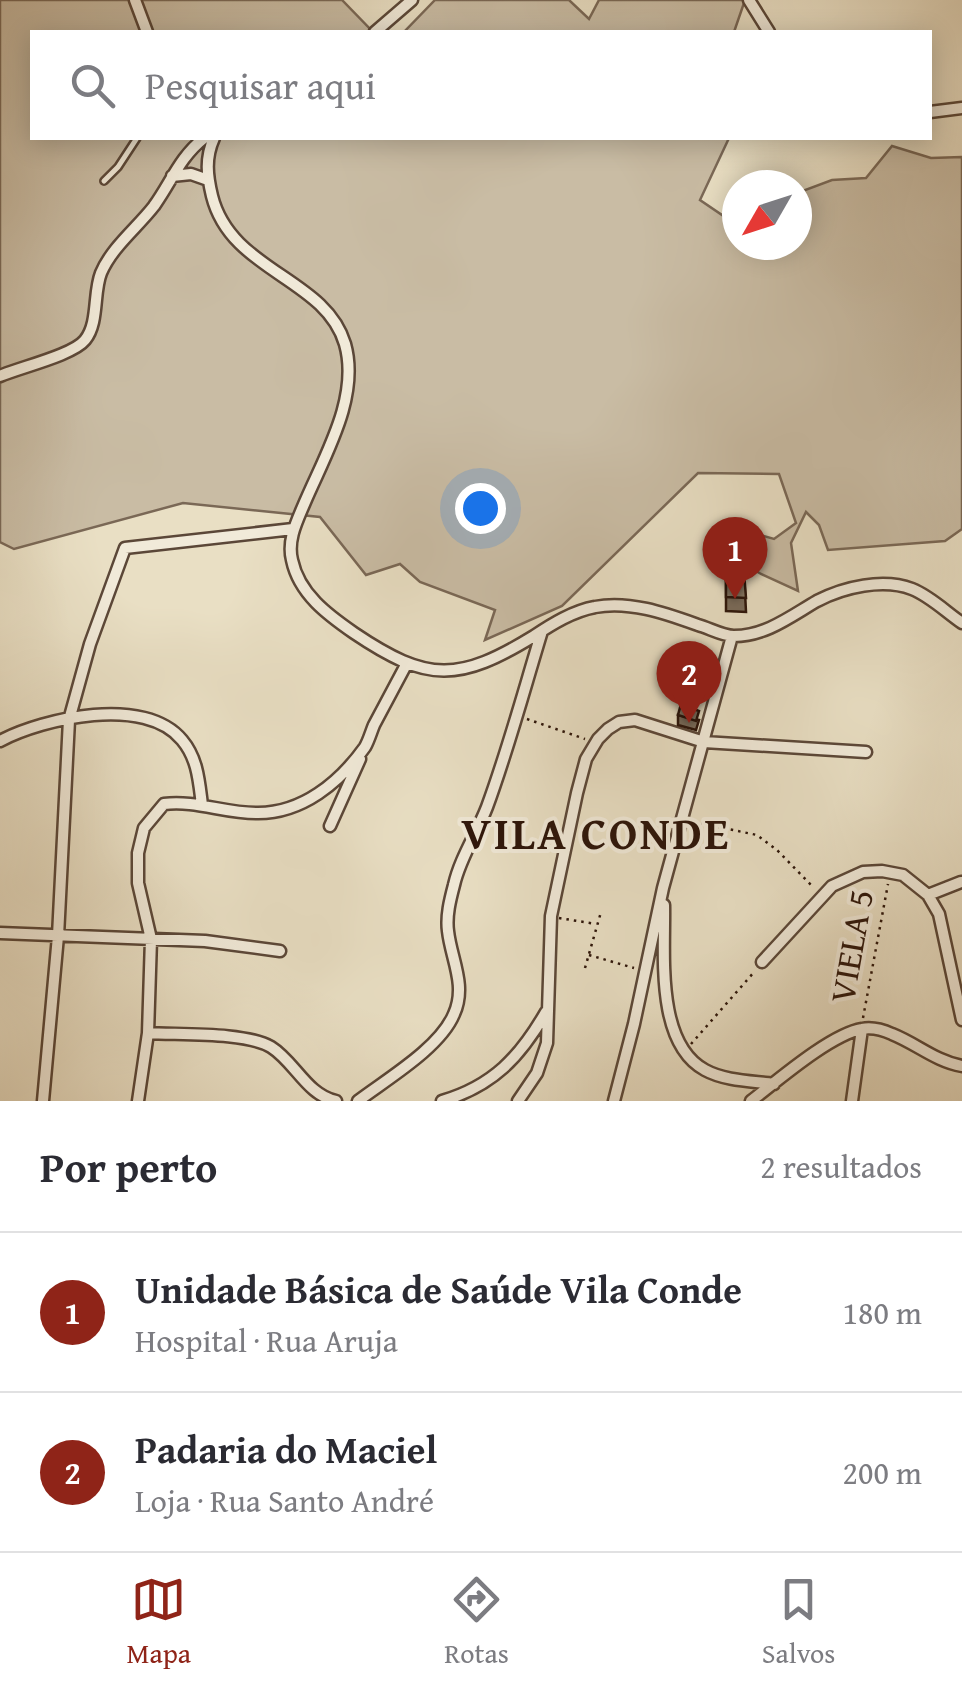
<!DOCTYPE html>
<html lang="pt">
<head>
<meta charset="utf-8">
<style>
  :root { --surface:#fff; --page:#f2f2f3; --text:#2b2b33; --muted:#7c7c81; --line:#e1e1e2; --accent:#8f2418 }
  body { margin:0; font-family:"Gentium Book Plus",serif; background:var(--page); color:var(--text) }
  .compass { position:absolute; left:722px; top:170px; width:90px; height:90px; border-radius:50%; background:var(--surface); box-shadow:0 5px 25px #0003; rotate:231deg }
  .you { position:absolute; left:480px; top:508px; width:35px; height:35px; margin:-25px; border:8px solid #fff; border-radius:50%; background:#1a73e8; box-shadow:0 0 0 15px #1a73e833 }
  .badge { display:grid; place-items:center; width:65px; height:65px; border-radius:50%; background:var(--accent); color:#fff; font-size:32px; font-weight:700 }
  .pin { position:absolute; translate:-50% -82px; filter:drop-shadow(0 2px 5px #0008) }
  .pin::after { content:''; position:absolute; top:52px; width:35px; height:30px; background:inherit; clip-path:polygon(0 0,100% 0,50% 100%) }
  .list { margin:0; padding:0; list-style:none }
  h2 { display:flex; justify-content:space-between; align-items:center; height:130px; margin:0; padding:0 40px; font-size:42px }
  h2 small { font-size:32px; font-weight:400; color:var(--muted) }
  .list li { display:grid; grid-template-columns:65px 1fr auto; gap:30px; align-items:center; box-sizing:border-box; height:160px; padding:0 40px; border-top:2px solid var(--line) }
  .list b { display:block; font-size:38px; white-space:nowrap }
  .list p { margin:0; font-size:32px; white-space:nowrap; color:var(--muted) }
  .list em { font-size:32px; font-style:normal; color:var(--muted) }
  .icon { flex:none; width:55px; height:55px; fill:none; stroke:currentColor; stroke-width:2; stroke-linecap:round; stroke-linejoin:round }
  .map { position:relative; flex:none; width:962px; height:1101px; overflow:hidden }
  .search { position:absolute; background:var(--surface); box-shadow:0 5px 25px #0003; left:30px; right:30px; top:30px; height:110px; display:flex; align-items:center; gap:25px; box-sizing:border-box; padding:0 35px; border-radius:0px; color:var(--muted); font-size:38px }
  .sheet { height:450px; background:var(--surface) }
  nav { display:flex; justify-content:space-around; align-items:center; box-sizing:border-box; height:140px; border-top:2px solid var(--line); background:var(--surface); font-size:28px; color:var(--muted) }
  nav a { display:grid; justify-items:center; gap:5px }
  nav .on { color:var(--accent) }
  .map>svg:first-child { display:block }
</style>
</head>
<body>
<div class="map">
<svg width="962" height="1101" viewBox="0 0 962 1101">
  <rect width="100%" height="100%" fill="#e9dfc4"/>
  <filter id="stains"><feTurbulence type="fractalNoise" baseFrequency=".002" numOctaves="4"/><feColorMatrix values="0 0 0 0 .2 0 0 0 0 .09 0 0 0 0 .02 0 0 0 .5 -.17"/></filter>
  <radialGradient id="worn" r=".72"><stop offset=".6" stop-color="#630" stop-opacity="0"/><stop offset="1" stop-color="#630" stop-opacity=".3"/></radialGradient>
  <path fill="#c9bca4" stroke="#7a6856" stroke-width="2.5" d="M 0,0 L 342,0 L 373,32 L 32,32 L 32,138 L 729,138 L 700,200 L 728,219 L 737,216 L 737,245 L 797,245 L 797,193 L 832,180 L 866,178 L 892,146 L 931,158 L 962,157 L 962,529 L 945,541 L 828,550 L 819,525 L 806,512 L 791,543 L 798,591 L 761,574 L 741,562 L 735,540 L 753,533 L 774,539 L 796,523 L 779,474 L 698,473 L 562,606 L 485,640 L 495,610 L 420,582 L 400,564 L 366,575 L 320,517 L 183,503 L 14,549 L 0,542 Z
    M 435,0 L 569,0 L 589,19 L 599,0 L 745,0 L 734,32 L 404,32 Z"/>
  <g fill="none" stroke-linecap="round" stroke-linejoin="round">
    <defs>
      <path id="lane" d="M 104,181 L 118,167 L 137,138"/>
      <path id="street" d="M 135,0 L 147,32
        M 749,0 L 769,32
        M 375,32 L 412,0
        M 930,112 L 962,108
        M 214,138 C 205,158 207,175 212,196 C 231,272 325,277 345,344 C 360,397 325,455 305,502 C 297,521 287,540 292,560 C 299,594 328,615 354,633 C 428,683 459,682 534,636 C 552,624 573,611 595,607 C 629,600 667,614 698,625 C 709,628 723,636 734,636 C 766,636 791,616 817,601 C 844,587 883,578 912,589 C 930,596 946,612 962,623
        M 172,176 L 191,174 L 208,180
        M 0,376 C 21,367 73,355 85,340 C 99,323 93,293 101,273 C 112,247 137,228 154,206 C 172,181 179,158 204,138
        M 0,741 C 44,718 145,695 182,740 C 198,759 199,782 202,805
        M 330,826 L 360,759
        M 928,895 L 961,882
        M 664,905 C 665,953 655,1043 705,1070 C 725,1081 752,1081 774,1084
        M 0,933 L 205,941 L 280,951
        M 762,962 L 832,886 L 863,872 L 882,871 L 903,875 L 928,895 L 939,914 L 962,1020
        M 148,1033 C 180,1035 246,1032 271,1047 C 295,1062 307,1095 336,1101
        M 43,1101 L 58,936 L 69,720 L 90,644 L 125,548 L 293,529
        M 138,1101 L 148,1033 L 151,939 L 138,883 L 138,853 L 144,828 L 164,804 C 195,800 224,813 256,813 C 302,814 340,782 365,747 C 369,740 371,732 374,725 C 385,704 396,684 407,663
        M 358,1101 C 387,1079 440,1048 454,1014 C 467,985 451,959 448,931 C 446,916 450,900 454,885 C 460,858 477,833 487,807 C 508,750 524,690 542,631
        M 442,1101 C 493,1086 520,1057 546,1012
        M 518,1101 L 537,1073 L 547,1043 L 551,916 L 577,793 L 586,759 L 598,739 L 608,729 L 619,722 L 635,720 L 704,742 L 866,752
        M 614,1101 L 634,1024 L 663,888 L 732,636
        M 751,1101 C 777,1081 831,1034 862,1029 C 872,1027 883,1030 892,1034 C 917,1044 935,1061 962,1066
        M 852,1101 L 862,1029"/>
    </defs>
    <use href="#lane" stroke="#5b4738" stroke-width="10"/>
    <use href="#street" stroke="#5b4738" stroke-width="15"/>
    <path stroke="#2c1409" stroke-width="2.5" stroke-dasharray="2.5 5" stroke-linecap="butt" d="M 527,719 L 585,739
      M 694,822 L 757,835 L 777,850 L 814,888
      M 559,918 L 596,924
      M 589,955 L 634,968
      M 585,968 L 601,912
      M 863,1018 L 888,884
      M 691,1044 L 755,971"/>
    <use href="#lane" stroke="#f1ead9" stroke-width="5"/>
    <use href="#street" stroke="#f1ead9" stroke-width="10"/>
  </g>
  <path fill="#7a6c5b" stroke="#2c1409" stroke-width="2.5" d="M 726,571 L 744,572 L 746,612 L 726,611 Z
    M 678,715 L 699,720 L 696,730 L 678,725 Z"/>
  <path fill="#8e7e6a" stroke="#2c1409" stroke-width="2.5" d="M 726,571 L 744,572 L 746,598 L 726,597 Z
    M 681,704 L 699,711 L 696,721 L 678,715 Z"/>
  <g text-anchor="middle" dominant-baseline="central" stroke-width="8" stroke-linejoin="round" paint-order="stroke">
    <g font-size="35" fill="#2c1409" stroke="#f1ead9">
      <text transform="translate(851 946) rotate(-80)">VIELA 5</text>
    </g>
    <g font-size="45" font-weight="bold" letter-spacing="2.5" fill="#2c1409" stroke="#f1ead9">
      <text x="596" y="832">VILA CONDE</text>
    </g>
  </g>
  <rect width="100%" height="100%" filter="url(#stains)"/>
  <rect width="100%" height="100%" fill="url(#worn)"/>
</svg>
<svg class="compass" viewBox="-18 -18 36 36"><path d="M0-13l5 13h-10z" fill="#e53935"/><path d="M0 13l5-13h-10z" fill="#7c7c81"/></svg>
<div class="you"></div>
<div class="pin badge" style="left:735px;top:599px">1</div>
<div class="pin badge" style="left:689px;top:723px">2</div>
<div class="search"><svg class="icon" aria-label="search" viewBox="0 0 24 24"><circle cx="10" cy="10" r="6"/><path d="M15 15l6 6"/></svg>Pesquisar aqui</div>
</div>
<section class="sheet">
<h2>Por perto<small>2 resultados</small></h2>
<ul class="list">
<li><span class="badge">1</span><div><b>Unidade Básica de Saúde Vila Conde</b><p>Hospital · Rua Aruja</p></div><em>180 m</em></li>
<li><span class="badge">2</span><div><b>Padaria do Maciel</b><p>Loja · Rua Santo André</p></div><em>200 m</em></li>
</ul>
</section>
<nav>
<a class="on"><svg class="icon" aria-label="map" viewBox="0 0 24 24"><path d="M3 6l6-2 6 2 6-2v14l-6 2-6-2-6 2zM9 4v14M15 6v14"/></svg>Mapa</a>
<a><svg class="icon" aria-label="directions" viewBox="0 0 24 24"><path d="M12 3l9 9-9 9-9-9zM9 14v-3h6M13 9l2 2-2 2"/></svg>Rotas</a>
<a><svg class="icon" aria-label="saved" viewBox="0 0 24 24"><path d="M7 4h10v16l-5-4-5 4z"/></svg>Salvos</a>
</nav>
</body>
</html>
